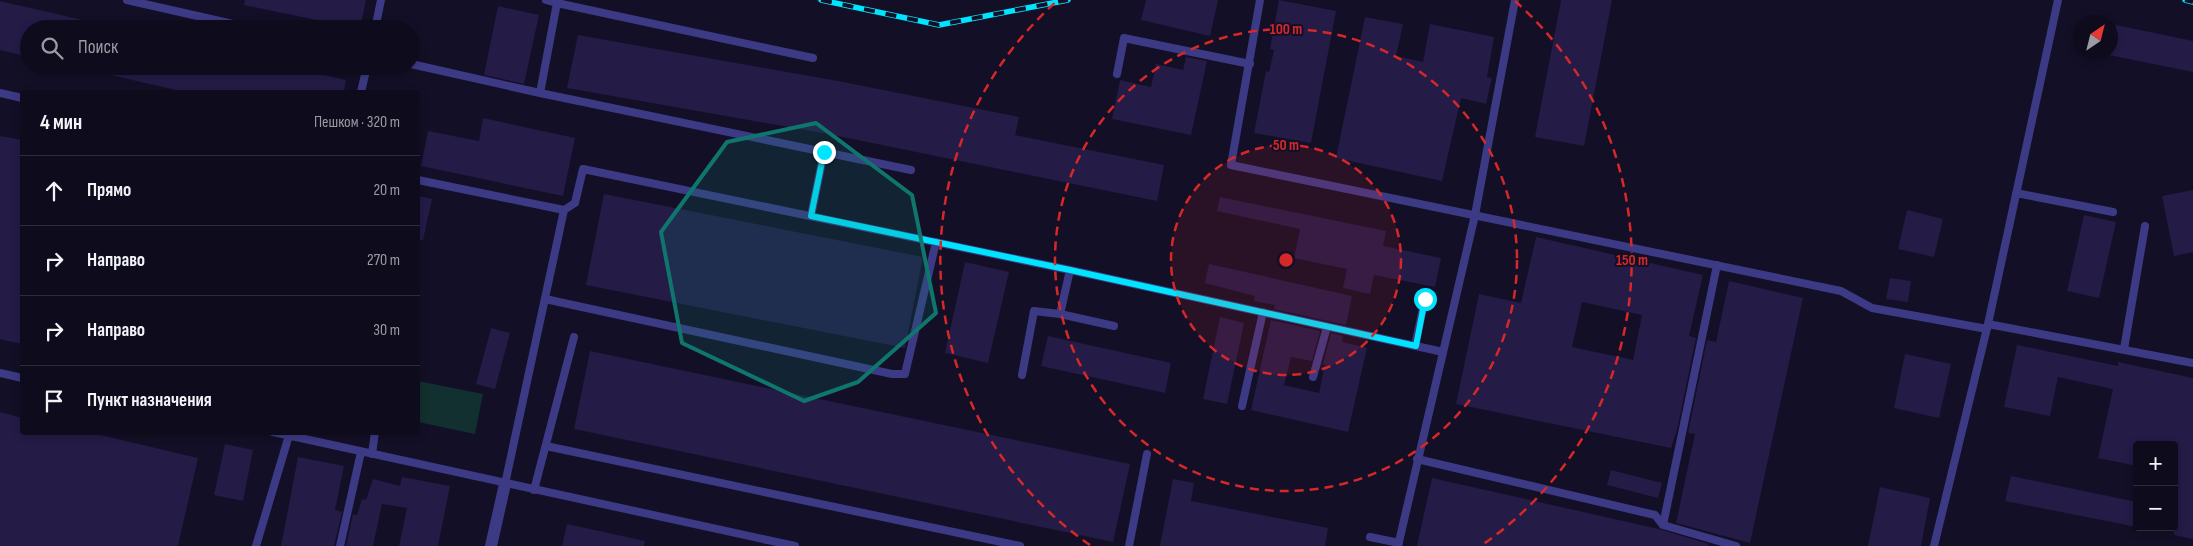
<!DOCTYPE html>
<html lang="ru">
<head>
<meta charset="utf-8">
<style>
  :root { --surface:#0e0b1c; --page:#1c1929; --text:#f1f3f6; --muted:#9b9ba3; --line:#2e2b3b }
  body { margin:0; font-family:"Sofia Sans Condensed",sans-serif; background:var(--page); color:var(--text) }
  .controls { position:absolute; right:15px; bottom:15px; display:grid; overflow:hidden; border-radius:5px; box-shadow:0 2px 8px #0003 }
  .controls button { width:45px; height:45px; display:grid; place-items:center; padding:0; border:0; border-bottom:1px solid var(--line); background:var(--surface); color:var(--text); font:25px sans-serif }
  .compass { position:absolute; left:2073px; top:15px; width:45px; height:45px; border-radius:50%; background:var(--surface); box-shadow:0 2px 8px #0003; rotate:35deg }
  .stop { position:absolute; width:15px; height:15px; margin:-11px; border:4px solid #00e5ff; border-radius:50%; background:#fff }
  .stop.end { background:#00e5ff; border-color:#fff; box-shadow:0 1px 5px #0008 }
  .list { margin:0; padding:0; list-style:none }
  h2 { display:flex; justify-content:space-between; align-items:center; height:65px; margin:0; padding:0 20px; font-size:21px }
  h2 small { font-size:16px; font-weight:400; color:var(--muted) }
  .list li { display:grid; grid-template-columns:32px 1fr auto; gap:15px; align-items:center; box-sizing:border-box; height:70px; padding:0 20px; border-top:1px solid var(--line) }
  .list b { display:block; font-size:19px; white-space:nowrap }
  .list em { font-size:16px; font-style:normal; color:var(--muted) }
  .icon { flex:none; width:28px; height:28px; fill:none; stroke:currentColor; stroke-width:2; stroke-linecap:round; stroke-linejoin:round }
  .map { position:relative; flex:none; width:2193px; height:546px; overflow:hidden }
  .search { position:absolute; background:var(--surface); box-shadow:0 2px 8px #0003; left:20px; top:20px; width:400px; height:55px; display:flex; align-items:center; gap:12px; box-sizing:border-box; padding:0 18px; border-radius:28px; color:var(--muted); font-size:19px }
  .panel { position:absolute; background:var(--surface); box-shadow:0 2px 8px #0003; left:20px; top:90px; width:400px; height:345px; border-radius:5px }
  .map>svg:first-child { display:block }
</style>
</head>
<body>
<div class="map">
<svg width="2193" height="546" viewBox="0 0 2193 546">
  <rect width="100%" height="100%" fill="#130f26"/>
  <path fill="#12302f" d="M 418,381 L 483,394 L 475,434 L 418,422 Z"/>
  <path fill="#241b47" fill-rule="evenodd" d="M 245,0 L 366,0 L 360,29 L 244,5 Z
    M 1146,0 L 1218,0 L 1210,36 L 1141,20 Z
    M 1279,0 L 1336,11 L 1311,143 L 1254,133 L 1266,71 L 1269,72 L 1274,50 L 1270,49 Z
    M 1561,0 L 1612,0 L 1584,146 L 1535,137 Z
    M 0,1 L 100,24 L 100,29 L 29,29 L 29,57 L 0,50 Z
    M 498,6 L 539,15 L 524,84 L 484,75 Z
    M 1365,17 L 1403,24 L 1396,56 L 1423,62 L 1430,24 L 1494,37 L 1487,77 L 1492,78 L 1486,104 L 1461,98 L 1442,181 L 1336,158 Z
    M 2116,25 L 2193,41 L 2193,72 L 2109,55 Z
    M 578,35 L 838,81 L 1019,117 L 1015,135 L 1164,165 L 1157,201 L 828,134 L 567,88 Z
    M 1186,57 L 1207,61 L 1191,135 L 1112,119 L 1120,80 L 1151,87 L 1156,64 L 1183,70 Z
    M 93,66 L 285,66 L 346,80 L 344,92 L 185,92 L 93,71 Z
    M 483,118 L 575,138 L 563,196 L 421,166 L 428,131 L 479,141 Z
    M 0,136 L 22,140 L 22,344 L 0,339 Z
    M 2193,190 L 2193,252 L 2174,256 L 2162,196 Z
    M 604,194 L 923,257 L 905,348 L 586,285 Z
    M 418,196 L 432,199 L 423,240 L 418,240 Z
    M 1220,197 L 1386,231 L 1383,246 L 1441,258 L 1435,287 L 1374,275 L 1370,294 L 1343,288 L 1347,269 L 1294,258 L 1300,229 L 1217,211 Z
    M 1907,210 L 1943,219 L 1934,257 L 1898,249 Z
    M 2084,215 L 2116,222 L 2099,298 L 2067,291 Z
    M 1536,237 L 1703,275 L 1689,336 L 1696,338 L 1677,430 L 1671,448 L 1456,404 L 1479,294 L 1521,303 ZM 1582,302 L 1642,315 L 1633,360 L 1572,347 Z
    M 965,262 L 1009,272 L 988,363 L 945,353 Z
    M 1209,264 L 1352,296 L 1346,325 L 1274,309 L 1275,305 L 1254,301 L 1255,296 L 1205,283 Z
    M 1890,278 L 1911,281 L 1908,302 L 1886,299 Z
    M 1729,281 L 1803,298 L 1750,543 L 1676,523 L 1695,434 L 1688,433 L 1707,340 L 1716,342 Z
    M 1220,317 L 1244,323 L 1227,404 L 1203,399 Z
    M 1271,320 L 1320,331 L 1312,361 L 1291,357 L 1284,385 L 1319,393 L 1325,364 L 1323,364 L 1331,333 L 1343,336 L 1342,342 L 1367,348 L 1348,432 L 1251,410 Z
    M 491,328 L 510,333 L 495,389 L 476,384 Z
    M 1048,336 L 1171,363 L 1165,393 L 1041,366 Z
    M 2017,345 L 2118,366 L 2118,362 L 2193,378 L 2193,539 L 2174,535 L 2174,445 L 2137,445 L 2137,466 L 2098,458 L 2113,389 L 2058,377 L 2050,416 L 2004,407 Z
    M 590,351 L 1130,464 L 1113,542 L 574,429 Z
    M 1905,354 L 1951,364 L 1939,418 L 1894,408 Z
    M 0,412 L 22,418 L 22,432 L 88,432 L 198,458 L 178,546 L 0,546 Z
    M 225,444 L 253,450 L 243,501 L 214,495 Z
    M 298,457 L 344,466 L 335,510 L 342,512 L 334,546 L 281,546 Z
    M 1611,470 L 1662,483 L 1658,498 L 1607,485 Z
    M 2011,476 L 2137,502 L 2137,527 L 2005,501 Z
    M 402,477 L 450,486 L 438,546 L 399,546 L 407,508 L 382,504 L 373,546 L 346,546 L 353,514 L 357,515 L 362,499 L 366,500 L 373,479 L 400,486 Z
    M 1432,478 L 1659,529 L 1709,544 L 1708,546 L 1417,546 Z
    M 1173,479 L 1194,483 L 1191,501 L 1328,528 L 1325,546 L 1160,546 Z
    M 1880,487 L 1930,498 L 1921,546 L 1868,546 Z
    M 567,524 L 645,541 L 644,546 L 562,546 Z"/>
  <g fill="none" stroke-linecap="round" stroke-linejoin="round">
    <path stroke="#3d3a85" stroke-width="8" d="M 127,0 L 255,29
      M 1260,0 L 1231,165 L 1841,291 L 1872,308 L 1987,329
      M 557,3 L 813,58
      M 375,29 L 381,0
      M 411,64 L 540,93 L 557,3 L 546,0
      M 1117,74 L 1124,38 L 1250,64
      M 361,92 L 367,66
      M 0,93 L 22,98
      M 540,93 L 911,170
      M 418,180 L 564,210 L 505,484
      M 2016,193 L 2113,212
      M 564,210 L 575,203 L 583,169 L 1070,270 L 1443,352
      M 811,216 L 824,152
      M 545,299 L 892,374 L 905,374 L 936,242
      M 1060,314 L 1070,270
      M 1988,324 L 2193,363
      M 1415,346 L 1425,299
      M 2124,349 L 2145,226
      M 0,373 L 22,378
      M 1022,375 L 1034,311 L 1060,314 L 1114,326
      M 1313,377 L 1327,327
      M 1242,406 L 1263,312
      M 273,432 L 795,546
      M 546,446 L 1020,546
      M 372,454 L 375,432
      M 1417,459 L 1655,515 L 1663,525 L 1736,546
      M 534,490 L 574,337
      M 1663,525 L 1717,265
      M 1370,537 L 1399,543
      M 256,546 L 290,432
      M 340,546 L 361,452
      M 1129,546 L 1147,454
      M 1398,546 L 1475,215 L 1515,0
      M 1934,546 L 1988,324 L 2058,0"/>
    <path stroke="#3d3a85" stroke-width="12" d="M 491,546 L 505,484"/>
    <defs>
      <path id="rail" d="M 821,0 L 939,25 L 1068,0
        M 2185,0 L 2193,2"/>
    </defs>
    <use href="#rail" stroke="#00e5ff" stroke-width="5.5"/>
    <use href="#rail" stroke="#130f26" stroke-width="4" stroke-dasharray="11" stroke-linecap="butt"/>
  </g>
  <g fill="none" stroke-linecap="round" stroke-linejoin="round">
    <path stroke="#00e5ff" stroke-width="6" d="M 824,152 L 811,216 L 1070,270 L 1416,346 L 1425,299"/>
  </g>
  <path fill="#0f766e" fill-opacity="0.2" stroke="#0f766e" stroke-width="4" stroke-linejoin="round" d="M 816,123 L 912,195 L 936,313 L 858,382 L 804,401 L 682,343 L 661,232 L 727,142 Z"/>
  <circle cx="1286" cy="260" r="115" fill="#d62828" fill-opacity=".12"/>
  <g fill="none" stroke="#d62828" stroke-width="2.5" stroke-dasharray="9 6">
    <circle cx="1286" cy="260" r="115"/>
    <circle cx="1286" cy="260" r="231"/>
    <path d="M1090 545A346 346 0 0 1 1057 1M1515 1A346 346 0 0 1 1482 545"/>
  </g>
  <circle cx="1286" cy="260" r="8" fill="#d62828" stroke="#130f26" stroke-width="2.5"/>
  <g font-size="15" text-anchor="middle" font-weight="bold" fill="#d62828" stroke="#130f26" stroke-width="4" stroke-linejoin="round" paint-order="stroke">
    <text x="1286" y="34">100 m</text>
    <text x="1286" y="150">50 m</text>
    <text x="1632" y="265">150 m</text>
  </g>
</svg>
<div class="controls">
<button>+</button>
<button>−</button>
</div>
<svg class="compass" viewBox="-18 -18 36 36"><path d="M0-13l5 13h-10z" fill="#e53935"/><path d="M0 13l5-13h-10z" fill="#9b9ba3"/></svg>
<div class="stop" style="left:1425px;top:299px"></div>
<div class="stop end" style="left:824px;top:152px"></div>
<div class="search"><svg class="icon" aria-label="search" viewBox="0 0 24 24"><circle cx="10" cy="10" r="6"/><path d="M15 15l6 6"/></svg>Поиск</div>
<section class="panel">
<h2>4 мин<small>Пешком · 320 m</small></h2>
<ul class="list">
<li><svg class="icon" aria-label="ahead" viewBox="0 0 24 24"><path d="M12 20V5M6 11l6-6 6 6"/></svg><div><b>Прямо</b></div><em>20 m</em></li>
<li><svg class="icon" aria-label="right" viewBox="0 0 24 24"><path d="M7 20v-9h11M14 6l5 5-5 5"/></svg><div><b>Направо</b></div><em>270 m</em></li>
<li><svg class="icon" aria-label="right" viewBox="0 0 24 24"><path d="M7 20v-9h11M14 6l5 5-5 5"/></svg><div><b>Направо</b></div><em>30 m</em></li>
<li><svg class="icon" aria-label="arrive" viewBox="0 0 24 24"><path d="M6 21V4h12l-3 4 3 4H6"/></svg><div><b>Пункт назначения</b></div></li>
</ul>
</section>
</div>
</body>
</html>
